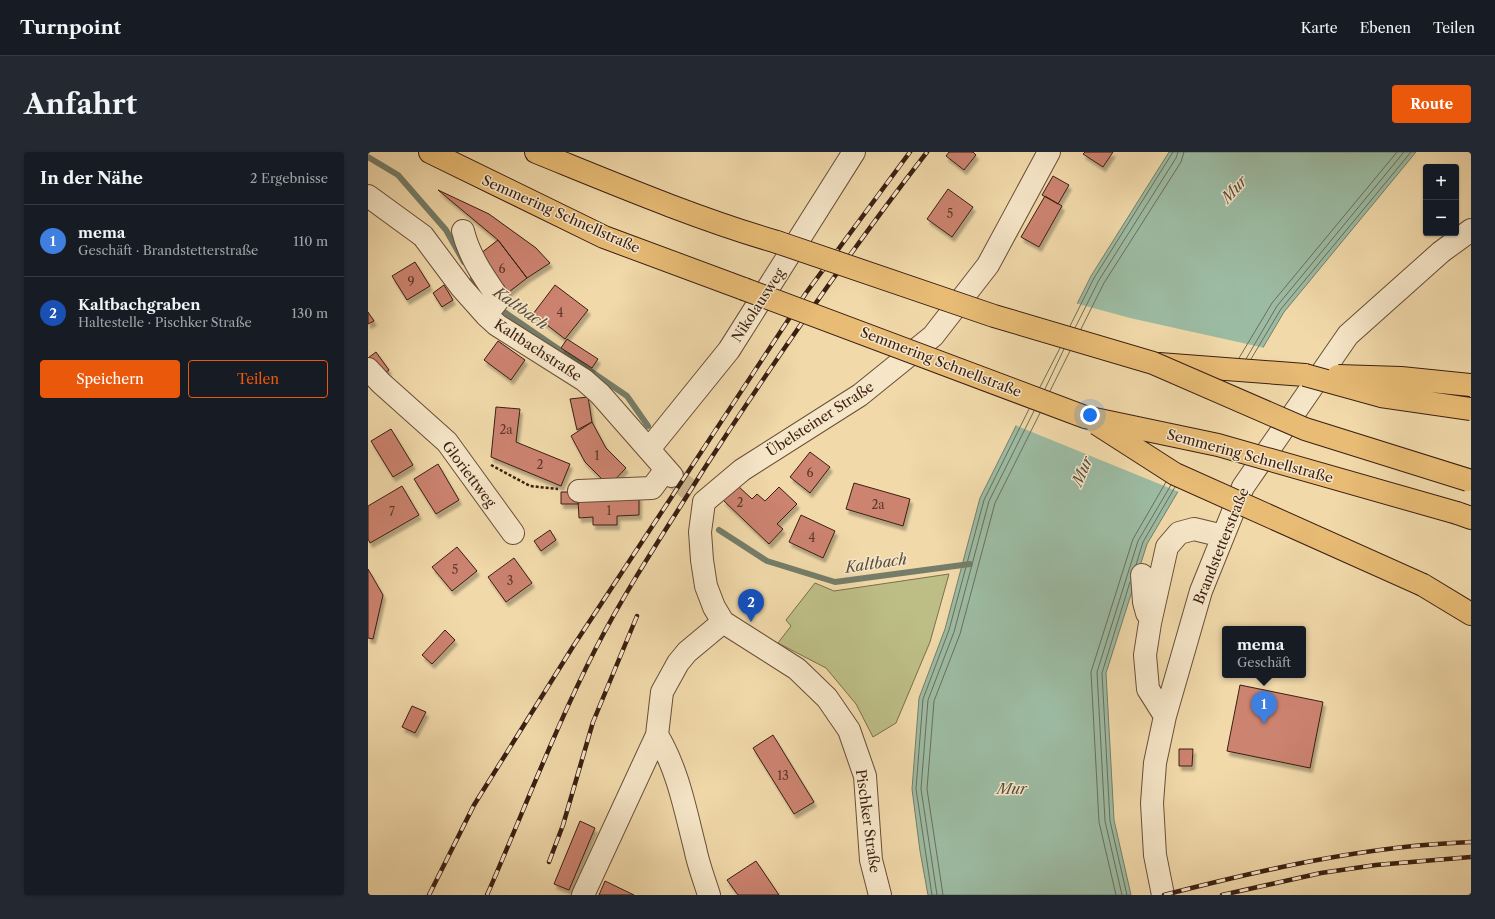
<!DOCTYPE html>
<html lang="de">
<head>
<meta charset="utf-8">
<style>
  :root { --surface:#171b24; --page:#242831; --text:#f1f3f6; --muted:#9ea1a6; --line:#363941; --accent:#ea580c }
  body { margin:0; font-family:"Libre Caslon Text",serif; background:var(--page); color:var(--text) }
  .controls { position:absolute; right:12px; top:12px; display:grid; overflow:hidden; border-radius:4px; box-shadow:0 1px 3px #0004 }
  .controls button { width:36px; height:36px; display:grid; place-items:center; padding:0; border:0; border-bottom:1px solid var(--line); background:var(--surface); color:var(--text); font:20px sans-serif }
  .you { position:absolute; left:722px; top:263px; width:14px; height:14px; margin:-10px; border:3px solid #fff; border-radius:50%; background:#1a73e8; box-shadow:0 0 0 6px #1a73e833 }
  .badge { display:grid; place-items:center; width:26px; height:26px; border-radius:50%; background:var(--accent); color:#fff; font-size:13px; font-weight:700 }
  .pin { position:absolute; translate:-50% -33px; filter:drop-shadow(0 1px 2px #0008) }
  .pin::after { content:''; position:absolute; top:21px; width:14px; height:12px; background:inherit; clip-path:polygon(0 0,100% 0,50% 100%) }
  .popup { position:absolute; left:854px; top:474px; width:84px; height:52px; box-sizing:border-box; display:grid; place-content:center; border-radius:4px; background:var(--surface); filter:drop-shadow(0 1px 3px #0005); font-size:13px; white-space:nowrap; color:var(--muted) }
  .popup b { font-size:15px; color:var(--text) }
  .popup::after { content:''; position:absolute; left:50%; top:100%; margin-left:-8px; border:8px solid transparent; border-top-color:var(--surface) }
  .list { margin:0; padding:0; list-style:none }
  h2 { display:flex; justify-content:space-between; align-items:center; height:52px; margin:0; padding:0 16px; font-size:17px }
  h2 small { font-size:13px; font-weight:400; color:var(--muted) }
  .list li { display:grid; grid-template-columns:26px 1fr auto; gap:12px; align-items:center; box-sizing:border-box; height:72px; padding:0 16px; border-top:1px solid var(--line) }
  .list b { display:block; font-size:15px; white-space:nowrap }
  .list p { margin:0; font-size:13px; white-space:nowrap; color:var(--muted) }
  .list em { font-size:13px; font-style:normal; color:var(--muted) }
  .actions { display:flex; gap:8px; padding:12px 16px }
  .actions a { flex:1; padding:9px 0; border:1px solid var(--accent); border-radius:4px; text-align:center; font-size:14px; color:var(--accent) }
  .actions .main { background:var(--accent); color:#fff }
  .map { position:relative; flex:none; width:1103px; height:743px; overflow:hidden; border-radius:4px }
  header { display:flex; align-items:center; gap:24px; box-sizing:border-box; height:56px; padding:0 20px; background:var(--surface); border-bottom:1px solid var(--line) }
  header strong { font-size:19px }
  nav { display:flex; gap:22px; margin-inline-start:auto; font-size:14px }
  .intro { display:flex; align-items:center; justify-content:space-between; box-sizing:border-box; height:96px; padding:0 24px }
  h1 { margin:0; font-size:28px }
  .button { padding:10px 18px; border-radius:4px; background:var(--accent); color:#fff; font-size:14px; font-weight:700 }
  main { display:flex; gap:24px; padding:0 24px }
  aside { flex:1; background:var(--surface); border-radius:4px; box-shadow:0 1px 3px #0004 }
  .map>svg:first-child { display:block }
</style>
</head>
<body>
<header>
<strong>Turnpoint</strong>
<nav><a>Karte</a><a>Ebenen</a><a>Teilen</a></nav>
</header>
<div class="intro"><h1>Anfahrt</h1><a class="button">Route</a></div>
<main>
<aside>
<h2>In der Nähe<small>2 Ergebnisse</small></h2>
<ul class="list">
<li><span class="badge" style="background:#3f7fe0">1</span><div><b>mema</b><p>Geschäft · Brandstetterstraße</p></div><em>110 m</em></li>
<li><span class="badge" style="background:#1a4fb4">2</span><div><b>Kaltbachgraben</b><p>Haltestelle · Pischker Straße</p></div><em>130 m</em></li>
</ul>
<div class="actions"><a class="main">Speichern</a><a>Teilen</a></div>
</aside>
<div class="map">
<svg width="1103" height="743" viewBox="0 0 1103 743">
  <defs>
    <filter id="shadow"><feDropShadow dx="2.5" dy="4.5" stdDeviation="1" flood-color="#0004"/></filter>
  </defs>
  <rect width="100%" height="100%" fill="#f1d9aa"/>
  <filter id="stains"><feTurbulence type="fractalNoise" baseFrequency=".005" numOctaves="4"/><feColorMatrix values="0 0 0 0 .2 0 0 0 0 .09 0 0 0 0 .02 0 0 0 .5 -.17"/></filter>
  <radialGradient id="worn" r=".72"><stop offset=".6" stop-color="#630" stop-opacity="0"/><stop offset="1" stop-color="#630" stop-opacity=".3"/></radialGradient>
  <path fill="#bdbe86" stroke="#7c6e4c" d="M 581,422 L 562,490 L 528,571 L 505,585 L 488,552 L 458,516 L 410,491 L 423,474 L 418,468 L 447,431 L 466,439 Z"/>
  <path fill="#9cbba3" stroke="#757d69" d="M 801,0 L 1048,0 L 916,160 L 779,392 L 738,521 L 746,668 L 763,743 L 560,743 L 552,699 L 544,637 L 551,546 L 577,477 L 612,346 L 723,124 Z"/>
  <path fill="#f1d9aa" d="M 707,151 L 762,166 L 897,196 L 811,340 L 647,273 Z"/>
  <g fill="none" stroke-linecap="round" stroke-linejoin="round">
    <path stroke="#6b6d5a" stroke-width="1" d="M 702,174 L 726,126 L 805,0
      M 707,176 L 731,128 L 808,6 L 810,0
      M 713,177 L 736,131 L 813,10 L 816,0
      M 871,206 L 904,151 L 1029,0
      M 878,207 L 909,154 L 1036,0
      M 883,207 L 913,157 L 1043,0
      M 672,235 L 692,196
      M 677,237 L 696,197
      M 682,239 L 702,199
      M 768,413 L 775,390 L 807,335
      M 564,743 L 548,637 L 555,547 L 581,478 L 616,348 L 661,257
      M 569,743 L 553,637 L 560,548 L 586,480 L 621,349 L 666,259
      M 575,743 L 559,637 L 566,549 L 592,482 L 627,351 L 672,261
      M 748,743 L 731,670 L 723,520 L 765,387 L 798,330
      M 754,743 L 737,669 L 729,520 L 770,389 L 803,333
      M 759,743 L 742,669 L 734,521 L 762,430"/>
    <path stroke="#757d69" stroke-width="6" d="M 0,5 L 30,23 L 78,78 L 96,110
      M 105,127 L 116,147
      M 129,155 L 259,244 L 280,274
      M 351,378 L 399,409 L 467,430 L 602,412"/>
  </g>
  <path fill="#cc8370" stroke="#3a1f12" filter="url(#shadow)" d="M 581,0 L 605,0 L 608,3 L 596,18 L 578,4 Z
    M 717,0 L 745,0 L 735,15 L 715,2 Z
    M 685,24 L 701,33 L 690,52 L 674,43 Z
    M 580,37 L 605,55 L 584,85 L 559,67 Z
    M 70,38 L 121,62 L 168,96 L 182,111 L 159,126 L 130,88 Z
    M 677,44 L 694,54 L 671,95 L 653,85 Z
    M 130,88 L 159,126 L 137,143 L 108,105 Z
    M 47,110 L 62,134 L 39,148 L 24,124 Z
    M 76,133 L 85,148 L 74,155 L 65,141 Z
    M 187,133 L 220,158 L 197,187 L 165,162 Z
    M 0,160 L 6,169 L 0,172 Z
    M 199,187 L 230,207 L 224,216 L 193,196 Z
    M 130,189 L 157,208 L 143,228 L 116,208 Z
    M 8,200 L 21,218 L 12,225 L 0,208 L 0,206 Z
    M 220,245 L 224,270 L 209,278 L 202,247 Z
    M 128,255 L 152,257 L 148,290 L 202,312 L 193,334 L 123,305 Z
    M 224,270 L 238,296 L 258,316 L 241,334 L 217,310 L 203,284 Z
    M 23,277 L 45,313 L 25,325 L 3,289 Z
    M 442,300 L 462,315 L 442,341 L 422,325 Z
    M 70,312 L 91,348 L 68,362 L 46,327 Z
    M 486,331 L 542,347 L 535,374 L 478,357 Z
    M 369,333 L 384,347 L 389,342 L 397,349 L 411,335 L 429,352 L 409,372 L 415,377 L 401,392 L 355,348 Z
    M 34,334 L 51,363 L 2,391 L 0,387 L 0,354 Z
    M 193,340 L 213,340 L 210,352 L 193,352 Z
    M 271,344 L 271,363 L 249,364 L 249,373 L 225,373 L 225,365 L 211,366 L 210,347 Z
    M 433,363 L 467,379 L 455,406 L 421,390 Z
    M 182,378 L 188,388 L 173,399 L 166,389 Z
    M 89,395 L 109,419 L 84,439 L 64,415 Z
    M 146,406 L 164,431 L 138,450 L 120,425 Z
    M 0,417 L 15,443 L 5,487 L 0,486 Z
    M 77,478 L 87,488 L 64,512 L 54,503 Z
    M 872,533 L 955,550 L 942,616 L 859,599 Z
    M 44,554 L 58,560 L 47,581 L 34,575 Z
    M 405,583 L 446,650 L 426,662 L 385,596 Z
    M 811,597 L 825,597 L 824,614 L 811,614 Z
    M 212,669 L 227,676 L 201,738 L 186,732 Z
    M 388,709 L 411,743 L 370,743 L 359,728 Z
    M 237,729 L 266,743 L 231,743 Z"/>
  <g fill="none" stroke-linecap="round" stroke-linejoin="round">
    <path stroke="#ccb48c" stroke-width="22" stroke-dasharray="22 11" stroke-linecap="butt" d="M 304,324 L 332,346"/>
    <defs>
      <path id="minor" d="M 0,44 L 55,84 L 93,135 L 118,163 L 129,173 L 216,228 L 232,242 L 304,324
        M 95,79 C 101,104 116,125 131,147 L 118,163
        M 0,217 L 13,231 L 79,290 L 145,381
        M 281,297 L 361,198 L 486,0
        M 211,339 L 284,336 L 298,317
        M 336,350 L 374,318 L 492,243 L 565,184 L 620,113 L 681,0
        M 336,350 L 332,380 L 334,408 L 338,434 L 346,455 L 355,470 L 429,517 L 459,546 L 481,578 L 497,624 L 503,708 L 512,743
        M 774,423 L 776,450 L 779,461
        M 797,564 L 780,537 L 777,503 L 782,471 L 799,395 L 811,381 L 826,377 L 855,384
        M 289,583 C 310,618 317,657 327,696 C 330,712 336,727 341,743
        M 215,743 L 289,583 L 294,540 L 310,511 L 319,500 L 355,470
        M 795,743 L 787,703 L 784,651 L 787,611 L 797,564 L 833,439 L 875,335 L 980,183 L 1073,100 L 1103,78"/>
      <path id="highway" d="M 62,0 L 236,85 L 376,137
        M 168,0 C 247,32 327,66 409,90
        M 791,212 L 937,223
        M 1089,361 L 1103,366
        M 1055,433 L 1103,462"/>
    </defs>
    <use href="#minor" stroke="#684e38" stroke-width="24"/>
    <use href="#highway" stroke="#3a1f12" stroke-width="24"/>
    <path stroke="#3a1f12" stroke-width="2.5" stroke-dasharray="3 2" stroke-linecap="butt" d="M 123,313 L 162,334 L 190,337"/>
    <use href="#minor" stroke="#f6e6c8" stroke-width="22"/>
    <use href="#highway" stroke="#e8bc75" stroke-width="22"/>
    <defs>
      <path id="rail" d="M 181,710 L 195,673 L 225,570 L 269,464
        M 61,743 L 106,653 L 206,493 L 438,141 L 542,0
        M 119,743 C 155,661 187,576 228,496 C 260,434 299,376 336,317 C 406,209 480,102 559,0
        M 796,743 C 897,717 998,694 1103,690
        M 854,743 L 953,721 L 1008,713 L 1103,705"/>
    </defs>
    <use href="#rail" stroke="#3a1f12" stroke-width="4.5"/>
    <use href="#rail" stroke="#f6e6c8" stroke-width="3" stroke-dasharray="9" stroke-linecap="butt"/>
    <defs>
      <path id="highway-bridge" d="M 409,90 L 626,164 L 785,211 L 937,277 L 1100,328
        M 376,137 L 717,265 L 850,293 L 1089,361
        M 937,223 L 1013,244 L 1103,257
        M 970,224 L 1033,226 L 1103,233
        M 729,272 L 807,322 L 1055,433"/>
    </defs>
    <use href="#highway-bridge" stroke="#3a1f12" stroke-width="24" stroke-linecap="butt"/>
    <use href="#highway-bridge" stroke="#e8bc75" stroke-width="22"/>
  </g>
  <g text-anchor="middle" dominant-baseline="central" stroke-width="3" stroke-linejoin="round" paint-order="stroke">
    <g font-size="12" fill="#5e382a">
      <text x="582" y="61">5</text>
      <text x="134" y="116">6</text>
      <text x="43" y="129">9</text>
      <text x="192" y="160">4</text>
      <text x="138" y="277">2a</text>
      <text x="229" y="303">1</text>
      <text x="172" y="312">2</text>
      <text x="442" y="320">6</text>
      <text x="372" y="350">2</text>
      <text x="510" y="352">2a</text>
      <text x="241" y="358">1</text>
      <text x="24" y="359">7</text>
      <text x="444" y="385">4</text>
      <text x="87" y="417">5</text>
      <text x="142" y="428">3</text>
      <text x="415" y="623">13</text>
    </g>
    <g font-size="14" fill="#3a1f12" stroke="#f6e6c8">
      <text transform="translate(193 62) rotate(24)">Semmering Schnellstraße</text>
      <text transform="translate(390 153) rotate(-57)">Nikolausweg</text>
      <text transform="translate(170 198) rotate(33)">Kaltbachstraße</text>
      <text transform="translate(573 210) rotate(21)">Semmering Schnellstraße</text>
      <text transform="translate(452 267) rotate(-33)">Übelsteiner Straße</text>
      <text transform="translate(882 304) rotate(15)">Semmering Schnellstraße</text>
      <text transform="translate(101 322) rotate(53)">Gloriettweg</text>
      <text transform="translate(853 394) rotate(-68)">Brandstetterstraße</text>
      <text transform="translate(500 669) rotate(82)">Pischker Straße</text>
    </g>
    <g font-size="15" font-style="italic" fill="#574e3e" stroke="#f6e6c8">
      <text transform="translate(866 37) rotate(-48)">Mur</text>
      <text transform="translate(153 156) rotate(35)">Kaltbach</text>
      <text transform="translate(714 319) rotate(-67)">Mur</text>
      <text transform="translate(508 411) rotate(-8)">Kaltbach</text>
      <text x="644" y="636">Mur</text>
    </g>
  </g>
  <rect width="100%" height="100%" filter="url(#stains)"/>
  <rect width="100%" height="100%" fill="url(#worn)"/>
</svg>
<div class="controls">
<button>+</button>
<button>−</button>
</div>
<div class="you"></div>
<div class="pin badge" style="left:896px;top:572px;background:#3f7fe0">1</div>
<div class="popup"><b>mema</b>Geschäft</div>
<div class="pin badge" style="left:383px;top:470px;background:#1a4fb4">2</div>
</div>
</main>
</body>
</html>
